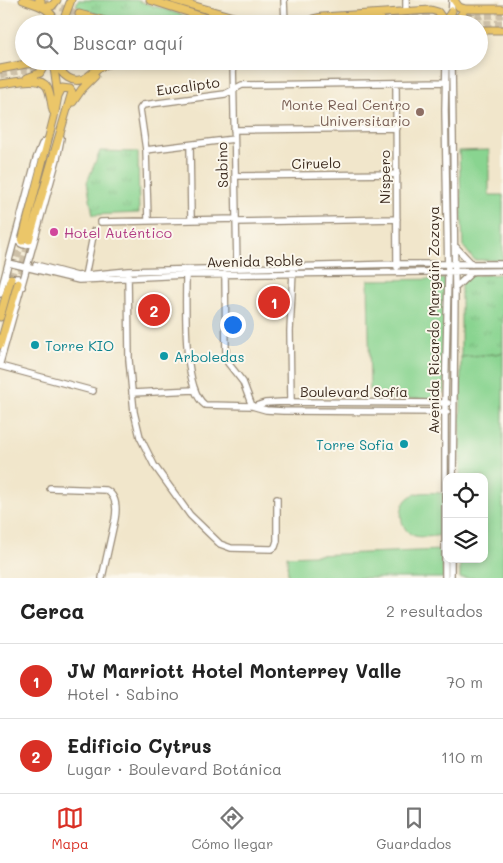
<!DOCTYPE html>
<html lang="es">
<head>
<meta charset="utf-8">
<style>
  :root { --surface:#fff; --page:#f2f2f2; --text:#222; --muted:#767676; --line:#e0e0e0; --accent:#d93025 }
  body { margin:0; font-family:Mali,sans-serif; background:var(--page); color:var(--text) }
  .controls { position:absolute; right:15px; bottom:15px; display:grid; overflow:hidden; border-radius:10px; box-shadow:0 2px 8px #0003 }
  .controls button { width:45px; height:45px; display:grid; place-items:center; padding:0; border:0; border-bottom:1px solid var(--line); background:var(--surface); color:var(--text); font:25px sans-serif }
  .you { position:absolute; left:232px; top:324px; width:18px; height:18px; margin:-12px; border:4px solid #fff; border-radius:50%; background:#1a73e8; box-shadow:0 0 0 8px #1a73e833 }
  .badge { display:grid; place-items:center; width:32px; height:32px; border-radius:50%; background:var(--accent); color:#fff; font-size:16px; font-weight:700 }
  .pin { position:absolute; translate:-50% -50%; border:2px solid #fff; box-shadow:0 1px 5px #0006 }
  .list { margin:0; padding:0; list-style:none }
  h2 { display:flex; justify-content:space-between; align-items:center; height:65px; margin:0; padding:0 20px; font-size:21px }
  h2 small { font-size:16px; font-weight:400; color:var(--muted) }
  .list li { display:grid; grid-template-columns:32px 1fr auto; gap:15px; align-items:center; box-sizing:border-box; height:75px; padding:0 20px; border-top:1px solid var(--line) }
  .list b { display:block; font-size:19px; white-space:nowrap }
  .list p { margin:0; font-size:16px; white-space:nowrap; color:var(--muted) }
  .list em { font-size:16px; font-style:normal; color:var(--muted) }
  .icon { flex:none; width:28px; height:28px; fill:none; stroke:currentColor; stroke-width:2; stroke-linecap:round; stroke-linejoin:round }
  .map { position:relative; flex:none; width:503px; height:578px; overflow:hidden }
  .search { position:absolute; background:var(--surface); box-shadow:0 2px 8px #0003; left:15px; right:15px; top:15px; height:55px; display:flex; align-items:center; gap:12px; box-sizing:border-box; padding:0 18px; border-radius:28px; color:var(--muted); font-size:19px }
  .sheet { height:215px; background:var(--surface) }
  nav { display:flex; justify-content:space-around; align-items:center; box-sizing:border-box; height:70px; border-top:1px solid var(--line); background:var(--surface); font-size:14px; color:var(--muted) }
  nav a { display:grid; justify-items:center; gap:2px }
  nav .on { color:var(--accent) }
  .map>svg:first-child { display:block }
</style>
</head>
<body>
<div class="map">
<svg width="503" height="578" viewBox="0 0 503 578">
  <defs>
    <pattern id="park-tufts" width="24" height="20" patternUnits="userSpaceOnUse" patternTransform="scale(1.25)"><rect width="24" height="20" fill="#89d490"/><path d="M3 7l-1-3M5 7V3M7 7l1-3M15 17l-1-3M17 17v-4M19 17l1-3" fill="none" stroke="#77b67c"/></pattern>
  </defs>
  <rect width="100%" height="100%" fill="#fbf7ec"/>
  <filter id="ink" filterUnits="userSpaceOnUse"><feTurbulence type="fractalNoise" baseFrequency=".02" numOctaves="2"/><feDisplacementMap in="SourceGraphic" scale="10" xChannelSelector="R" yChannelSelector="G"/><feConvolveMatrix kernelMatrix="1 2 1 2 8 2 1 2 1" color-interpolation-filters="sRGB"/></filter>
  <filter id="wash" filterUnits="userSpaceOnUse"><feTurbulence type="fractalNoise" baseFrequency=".0096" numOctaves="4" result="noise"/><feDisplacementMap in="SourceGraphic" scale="20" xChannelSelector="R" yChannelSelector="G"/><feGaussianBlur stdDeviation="1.12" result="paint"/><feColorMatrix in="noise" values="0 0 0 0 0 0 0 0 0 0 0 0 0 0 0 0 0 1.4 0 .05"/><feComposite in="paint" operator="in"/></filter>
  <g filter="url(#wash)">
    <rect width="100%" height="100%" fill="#f1e6cb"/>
    <path fill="#89d490" stroke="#627f57" d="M 489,150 L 489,195 L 503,195 L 503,260 L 474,260 L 463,246 L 459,151 Z
      M 445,279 L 445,391 L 437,399 L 382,399 L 374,395 L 370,390 L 368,280 Z
      M 503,353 L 503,578 L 460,578 L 460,559 L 484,559 L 484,477 L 460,477 L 461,357 Z
      M 444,493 L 443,535 C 435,536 423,538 415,536 C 398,531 396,502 413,495 C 421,491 435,493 444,493 Z
      M 442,550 L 443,578 L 288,578 L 287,556 Z"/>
    <path fill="url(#park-tufts)" stroke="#627f57" d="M 78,0 L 136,0 L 210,24 L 136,24 L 97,14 L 76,6 Z
      M 100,151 L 138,152 L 139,213 L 93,215 L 87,182 Z
      M 503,274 L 503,353 L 461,357 L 461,276 Z"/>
  </g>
  <g filter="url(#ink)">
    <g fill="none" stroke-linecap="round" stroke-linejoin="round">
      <path stroke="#cdc0a8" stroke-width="7" stroke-dasharray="7 3.5" stroke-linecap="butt" d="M 41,1 L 79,14
        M 381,19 L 503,15
        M 453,24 L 503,23
        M 0,75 L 70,61
        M 11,278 L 22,241
        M 18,283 L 29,240"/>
      <defs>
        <path id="minor" d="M 284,0 L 285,23
          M 406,11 L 406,0
          M 451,24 L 452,0
          M 233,61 L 237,268
          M 452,61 L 455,288 L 453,477
          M 396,83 L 397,267
          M 234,130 L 397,128
          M 190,145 L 191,219
          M 146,150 L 234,139
          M 235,176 L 397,174
          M 148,220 L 146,150 L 140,109 L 143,105 L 225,94 L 242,85 L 445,82
          M 101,222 L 236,219
          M 236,222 L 397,219
          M 17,240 C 22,247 28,246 34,240
          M 454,245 L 472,264
          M 9,263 L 79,280 L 186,275 L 503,271
          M 36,265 L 77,276 L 128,271 L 397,264 L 503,264
          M 128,273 L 129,360 L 134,412 L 140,437 L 154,465 L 190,515 L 220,544 L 231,548 L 272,549 L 275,547 L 277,541 L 277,499
          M 225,274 L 226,357 L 228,363 L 243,382 L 252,406
          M 186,275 C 186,302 182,389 205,405 L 252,406 L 266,410 L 283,411 L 447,412
          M 85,276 L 94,231
          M 8,278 L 18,278 L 22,287
          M 455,288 L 472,272
          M 0,294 L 36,159 L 42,144 L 48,139
          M 0,363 L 57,159 L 61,138
          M 0,366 L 93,391
          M 132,393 L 194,390
          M 291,403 L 290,331 L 293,272
          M 256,406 L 265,403 L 283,402 L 448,403
          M 50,488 L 106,490 C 117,496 117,508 115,519 L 102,578
          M 451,559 L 451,578
          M 445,578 L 445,403 L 448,276 L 445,110 L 446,61"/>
        <path id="major" d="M 23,0 C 38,5 52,8 56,24
          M 39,0 L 41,1
          M 150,0 L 225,24
          M 174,0 L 251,22 L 285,23 L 381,19
          M 454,0 L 459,7 L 465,9 L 503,9
          M 43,6 L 52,6 L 57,0
          M 79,14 L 117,24
          M 313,19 L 322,17 L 431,10 L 438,12 L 446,24
          M 62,24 L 71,0
          M 443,24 L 452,11
          M 461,24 L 460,16 L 465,9
          M 479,30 L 503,30
          M 57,61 C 60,75 73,86 87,77 C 92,74 95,70 100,67 C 105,65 110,63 115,61
          M 27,64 L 40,63 L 42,64 L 43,68 L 40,73 L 27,78
          M 0,69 L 31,63
          M 0,84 C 12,83 40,75 47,87 C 51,94 51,104 53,111
          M 73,102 L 82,89 L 95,76
          M 29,240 L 72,92 L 70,89 L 62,88 L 58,96
          M 22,241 L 54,117 L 58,96 L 53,61
          M 0,317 L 11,278
          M 0,345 L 18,283"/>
      </defs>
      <use href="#minor" stroke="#968874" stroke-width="8"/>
      <use href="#major" stroke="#968874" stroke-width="9"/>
      <use href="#minor" stroke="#fff" stroke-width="5.5"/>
      <use href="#major" stroke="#ebc669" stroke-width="7"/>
    </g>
  </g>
  <circle fill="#8d6e63" stroke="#fbf7ec" stroke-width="2" cx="420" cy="112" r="5"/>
  <circle fill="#d1479c" stroke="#fbf7ec" stroke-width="2" cx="54" cy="232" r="5"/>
  <g fill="#0f9aa8" stroke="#fbf7ec" stroke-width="2">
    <circle cx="35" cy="345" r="5"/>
    <circle cx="164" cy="356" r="5"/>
    <circle cx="404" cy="444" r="5"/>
  </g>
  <g text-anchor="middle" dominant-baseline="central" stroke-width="4" stroke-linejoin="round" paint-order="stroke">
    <g font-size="14" fill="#3b2a1e" stroke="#fbf7ec">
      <text transform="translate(188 86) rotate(-8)">Eucalipto</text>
      <text transform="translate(316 163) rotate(-1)">Ciruelo</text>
      <text transform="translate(222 165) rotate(-91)">Sabino</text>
      <text transform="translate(384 177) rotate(-90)">Níspero</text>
      <text transform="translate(255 261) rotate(-1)">Avenida Roble</text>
      <text transform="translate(433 320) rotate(-90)">Avenida Ricardo Margáin Zozaya</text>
      <text x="354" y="391">Boulevard Sofía</text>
    </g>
    <g font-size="14" fill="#785e54" stroke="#fbf7ec" text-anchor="end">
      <text x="410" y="104">Monte Real Centro<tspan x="410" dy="16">Universitario</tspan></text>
    </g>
    <g font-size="14" fill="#b23c85" stroke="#fbf7ec" text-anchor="start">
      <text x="64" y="232">Hotel Auténtico</text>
    </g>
    <g font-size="14" fill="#0d838f" stroke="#fbf7ec" text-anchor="start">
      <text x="45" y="345">Torre KIO</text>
      <text x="174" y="356">Arboledas</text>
      <text x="394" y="444" text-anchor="end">Torre Sofia</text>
    </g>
  </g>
</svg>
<div class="controls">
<button><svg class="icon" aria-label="locate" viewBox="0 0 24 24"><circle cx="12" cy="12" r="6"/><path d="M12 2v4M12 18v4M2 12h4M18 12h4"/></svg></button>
<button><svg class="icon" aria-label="layers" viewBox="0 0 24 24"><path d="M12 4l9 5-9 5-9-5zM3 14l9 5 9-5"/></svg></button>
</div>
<div class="you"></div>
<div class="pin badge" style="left:274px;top:302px">1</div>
<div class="pin badge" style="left:154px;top:310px">2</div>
<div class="search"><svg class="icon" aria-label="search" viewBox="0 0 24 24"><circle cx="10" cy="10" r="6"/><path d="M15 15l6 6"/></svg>Buscar aquí</div>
</div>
<section class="sheet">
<h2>Cerca<small>2 resultados</small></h2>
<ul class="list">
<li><span class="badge">1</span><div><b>JW Marriott Hotel Monterrey Valle</b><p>Hotel · Sabino</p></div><em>70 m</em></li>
<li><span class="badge">2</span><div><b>Edificio Cytrus</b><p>Lugar · Boulevard Botánica</p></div><em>110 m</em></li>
</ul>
</section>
<nav>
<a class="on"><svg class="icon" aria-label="map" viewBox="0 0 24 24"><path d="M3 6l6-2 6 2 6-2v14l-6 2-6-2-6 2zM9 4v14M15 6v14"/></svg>Mapa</a>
<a><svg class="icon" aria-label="directions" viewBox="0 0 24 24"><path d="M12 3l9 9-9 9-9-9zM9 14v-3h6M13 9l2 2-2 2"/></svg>Cómo llegar</a>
<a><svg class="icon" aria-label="saved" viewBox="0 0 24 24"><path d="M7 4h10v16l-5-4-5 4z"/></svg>Guardados</a>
</nav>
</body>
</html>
